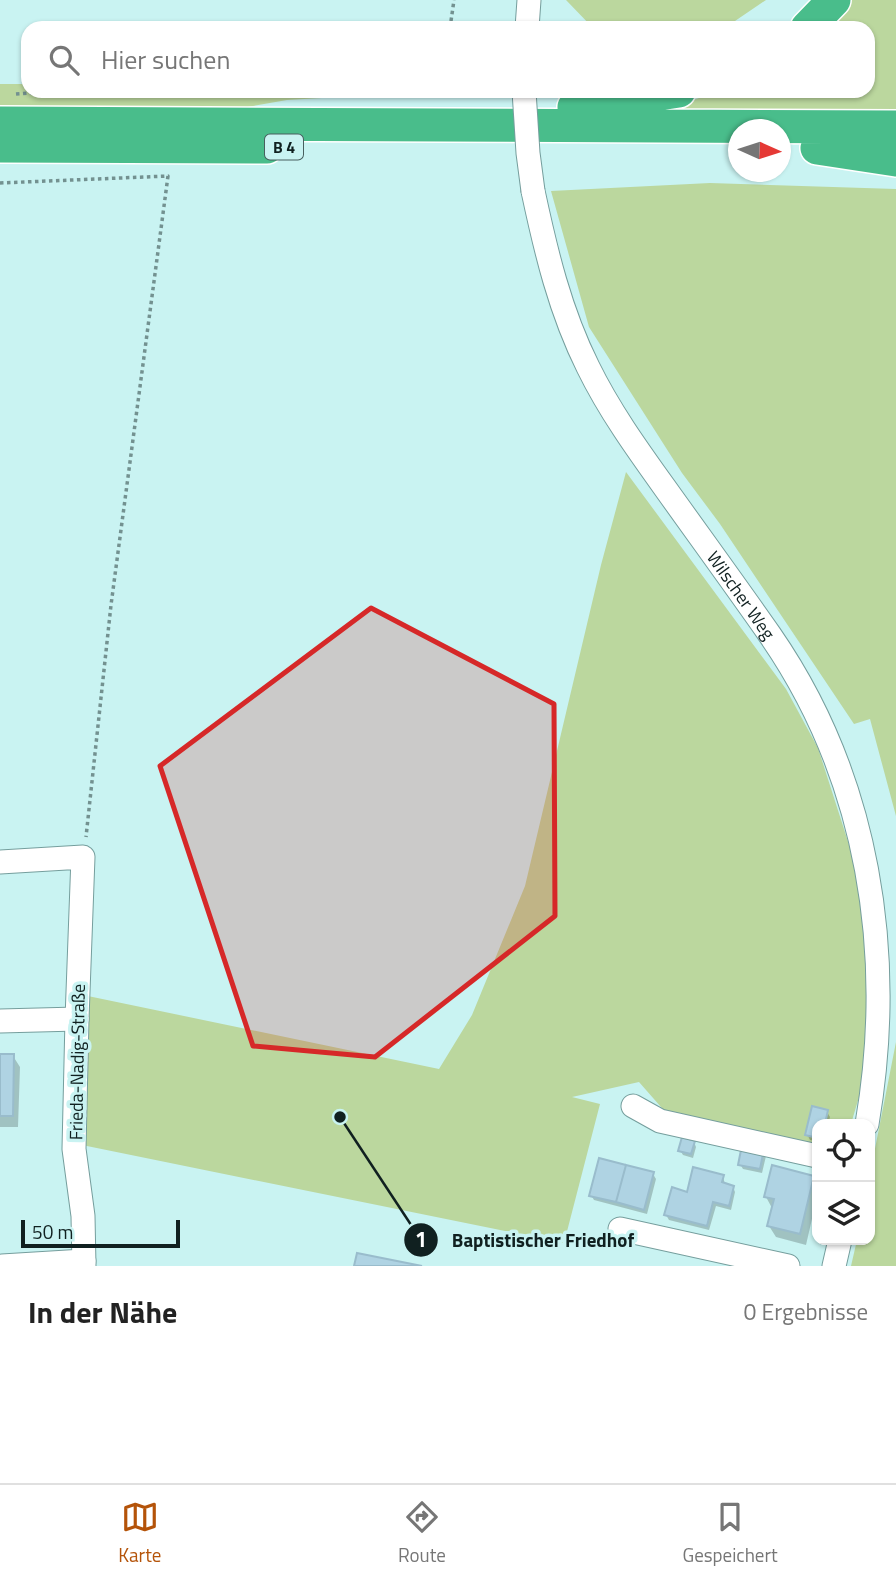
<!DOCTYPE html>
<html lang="de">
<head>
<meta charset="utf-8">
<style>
  :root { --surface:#fff; --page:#f2f2f2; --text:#222; --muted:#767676; --line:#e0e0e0; --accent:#b45309 }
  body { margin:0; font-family:"Titillium Web",sans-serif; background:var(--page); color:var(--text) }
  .controls { position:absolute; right:21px; bottom:21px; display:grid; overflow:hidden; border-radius:14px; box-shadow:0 2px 5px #0004 }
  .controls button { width:63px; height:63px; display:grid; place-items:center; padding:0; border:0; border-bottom:2px solid var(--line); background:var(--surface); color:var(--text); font:35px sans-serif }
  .compass { position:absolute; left:728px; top:119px; width:63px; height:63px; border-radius:50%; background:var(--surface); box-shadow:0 2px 5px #0004; rotate:93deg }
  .scale { position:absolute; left:21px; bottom:18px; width:159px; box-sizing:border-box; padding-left:7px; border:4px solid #102020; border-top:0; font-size:19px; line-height:24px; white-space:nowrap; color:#102020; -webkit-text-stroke:5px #c9f3f2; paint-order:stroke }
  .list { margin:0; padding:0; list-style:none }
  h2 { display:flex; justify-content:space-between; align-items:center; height:91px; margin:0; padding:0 28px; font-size:30px }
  h2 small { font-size:23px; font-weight:400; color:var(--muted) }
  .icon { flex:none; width:38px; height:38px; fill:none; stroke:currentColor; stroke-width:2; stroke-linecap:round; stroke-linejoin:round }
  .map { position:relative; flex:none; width:896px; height:1266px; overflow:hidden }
  .search { position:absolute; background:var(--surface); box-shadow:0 2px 5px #0004; left:21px; right:21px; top:21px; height:77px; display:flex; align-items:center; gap:18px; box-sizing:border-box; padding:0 24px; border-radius:21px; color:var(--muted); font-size:26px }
  .sheet { height:217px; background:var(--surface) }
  nav { display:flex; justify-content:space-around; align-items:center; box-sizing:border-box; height:98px; border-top:2px solid var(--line); background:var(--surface); font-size:19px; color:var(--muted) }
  nav a { display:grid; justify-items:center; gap:4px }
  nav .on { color:var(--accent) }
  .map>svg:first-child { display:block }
</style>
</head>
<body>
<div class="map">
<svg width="896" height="1266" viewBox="0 0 896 1266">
  <rect width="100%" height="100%" fill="#c9f3f2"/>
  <path fill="#bbd79e" d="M 566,0 L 766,0 L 735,21 L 699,28 L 593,28 Z
    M 846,0 L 896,0 L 896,117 L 618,112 L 677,105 L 721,91 L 868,91 L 868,28 L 822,28 Z
    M 0,84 L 28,84 L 28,91 L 444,91 L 287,100 L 225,111 L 0,111 Z
    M 710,183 L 896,189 L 896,816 L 870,719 L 854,724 L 720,524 L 682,473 L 589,327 L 551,191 Z
    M 626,472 L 786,689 L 818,748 L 861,882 L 869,999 L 866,1048 L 859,1097 L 851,1124 L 817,1124 L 817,1147 L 668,1115 L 639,1082 L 572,1097 L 600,1104 L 564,1243 L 82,1145 L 83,995 L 439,1069 L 472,1015 L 525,886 L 601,565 Z
    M 896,1042 L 896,1266 L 851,1266 L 857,1240 L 870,1240 L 870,1174 Z"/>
  <path fill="#0003" d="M 0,1055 L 13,1056 L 20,1067 L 18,1127 L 0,1127 Z
    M 827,1112 L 830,1117 L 828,1124 L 817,1124 L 817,1141 L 810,1140 L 807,1134 Z
    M 694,1142 L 696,1147 L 693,1158 L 683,1155 L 680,1150 Z
    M 744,1147 L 766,1156 L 762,1173 L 743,1169 L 740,1164 Z
    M 653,1174 L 656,1179 L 647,1214 L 594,1200 L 591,1195 Z
    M 723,1176 L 725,1185 L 733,1187 L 735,1192 L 731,1210 L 716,1206 L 709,1230 L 669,1220 L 666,1215 L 688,1194 Z
    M 813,1177 L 817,1185 L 817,1197 L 806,1245 L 776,1237 L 769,1226 L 772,1208 L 766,1197 Z"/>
  <path fill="#afd3e3" stroke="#99bccc" stroke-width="2" d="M 0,1054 L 14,1054 L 13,1116 L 0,1116 Z
    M 812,1106 L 828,1110 L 825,1124 L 817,1124 L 817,1138 L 805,1135 Z
    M 682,1137 L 695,1141 L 691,1154 L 678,1151 Z
    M 742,1145 L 764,1149 L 760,1169 L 738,1165 Z
    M 599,1158 L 626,1165 L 616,1202 L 589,1196 Z
    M 626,1165 L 654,1172 L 644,1210 L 616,1202 Z
    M 772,1165 L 814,1176 L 800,1234 L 767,1226 L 774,1199 L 764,1197 Z
    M 693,1167 L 724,1175 L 722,1182 L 734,1186 L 729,1206 L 713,1202 L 707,1226 L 664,1215 L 672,1187 L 687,1192 Z
    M 357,1253 L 422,1266 L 354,1266 Z"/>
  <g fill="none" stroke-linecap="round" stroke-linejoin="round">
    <defs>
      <g id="minor">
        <path d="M 527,28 L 529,0"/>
        <path id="s1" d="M 533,191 C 546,252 560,311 588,367 C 609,410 637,449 665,488 C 700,537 735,585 770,635 C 869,778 896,954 867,1124"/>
        <path d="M 0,862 L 83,857 L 77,1019 L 74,1149 L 83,1216 L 84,1266"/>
        <path d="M 0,1021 L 77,1019"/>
        <path d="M 633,1106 L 660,1121 L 817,1156"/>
        <path d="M 620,1229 L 788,1266"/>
        <path d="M 2,1266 L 84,1261"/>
        <path d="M 834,1266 L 840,1240"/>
      </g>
      <path id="highway" d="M 807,28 L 834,0
        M 574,107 L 679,91
        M 0,123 L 896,127
        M 0,146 L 267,147
        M 817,148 L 896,160"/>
    </defs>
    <use href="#minor" stroke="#759e9d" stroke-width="25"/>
    <use href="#highway" stroke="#fff" stroke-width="36"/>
    <path stroke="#739190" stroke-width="3.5" stroke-dasharray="3.5 3.5" stroke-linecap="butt" d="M 450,28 L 454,0
      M 16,94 L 54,91
      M 0,183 L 168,176 L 111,605 L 86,837"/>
    <use href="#minor" stroke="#fff" stroke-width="23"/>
    <use href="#highway" stroke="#49bd8b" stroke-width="33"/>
    <defs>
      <path id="minor-bridge" d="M 524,91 L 528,153 L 533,191"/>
    </defs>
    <use href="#minor-bridge" stroke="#759e9d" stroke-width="25" stroke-linecap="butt"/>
    <use href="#minor-bridge" stroke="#fff" stroke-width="23"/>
  </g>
  <path fill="#d62828" fill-opacity="0.2" stroke="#d62828" stroke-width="5" stroke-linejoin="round" d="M 371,608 L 554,704 L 555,916 L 375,1057 L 253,1046 L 160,766 Z"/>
  <g text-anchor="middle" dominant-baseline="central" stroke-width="7" stroke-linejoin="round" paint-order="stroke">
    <rect fill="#c9f3f2" stroke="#485f5f" stroke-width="2" x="265" y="134.5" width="38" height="25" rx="5"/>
    <g font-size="16" font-weight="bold" fill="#102020">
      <text x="284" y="147">B 4</text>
    </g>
    <g font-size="18" fill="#102020" stroke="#c9f3f2">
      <text stroke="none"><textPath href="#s1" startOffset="460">Wilscher Weg</textPath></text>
      <text transform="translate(77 1062) rotate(-89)">Frieda-Nadig-Straße</text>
    </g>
  </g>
  <path fill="none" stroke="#102020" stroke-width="2.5" d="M340 1117L421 1240"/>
  <g fill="#102020" stroke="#c9f3f2" stroke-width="2.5">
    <circle cx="340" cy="1117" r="7"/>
    <circle cx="421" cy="1240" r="18"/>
  </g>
  <g font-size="21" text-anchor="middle" font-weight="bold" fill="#fff">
    <text x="421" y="1247">1</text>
  </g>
  <g font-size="19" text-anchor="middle" font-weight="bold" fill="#102020" stroke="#c9f3f2" stroke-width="7" stroke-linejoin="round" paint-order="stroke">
    <text x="543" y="1247">Baptistischer Friedhof</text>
  </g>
</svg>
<div class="controls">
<button><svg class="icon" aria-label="locate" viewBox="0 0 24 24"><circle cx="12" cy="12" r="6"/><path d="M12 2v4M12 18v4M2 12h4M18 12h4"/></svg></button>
<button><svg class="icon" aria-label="layers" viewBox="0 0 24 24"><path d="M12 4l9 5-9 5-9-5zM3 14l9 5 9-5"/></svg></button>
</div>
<svg class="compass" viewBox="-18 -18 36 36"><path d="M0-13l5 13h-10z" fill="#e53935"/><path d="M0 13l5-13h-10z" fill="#767676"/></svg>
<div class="scale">50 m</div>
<div class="search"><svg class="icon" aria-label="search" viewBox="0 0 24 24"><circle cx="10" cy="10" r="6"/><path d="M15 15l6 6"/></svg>Hier suchen</div>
</div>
<section class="sheet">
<h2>In der Nähe<small>0 Ergebnisse</small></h2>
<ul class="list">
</ul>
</section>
<nav>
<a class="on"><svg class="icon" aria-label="map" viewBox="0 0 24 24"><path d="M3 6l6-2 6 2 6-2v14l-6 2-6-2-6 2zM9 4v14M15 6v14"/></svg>Karte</a>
<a><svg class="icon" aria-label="directions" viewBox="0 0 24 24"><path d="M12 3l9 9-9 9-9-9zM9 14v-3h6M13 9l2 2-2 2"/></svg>Route</a>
<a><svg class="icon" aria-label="saved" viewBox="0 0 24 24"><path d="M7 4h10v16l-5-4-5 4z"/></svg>Gespeichert</a>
</nav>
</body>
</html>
